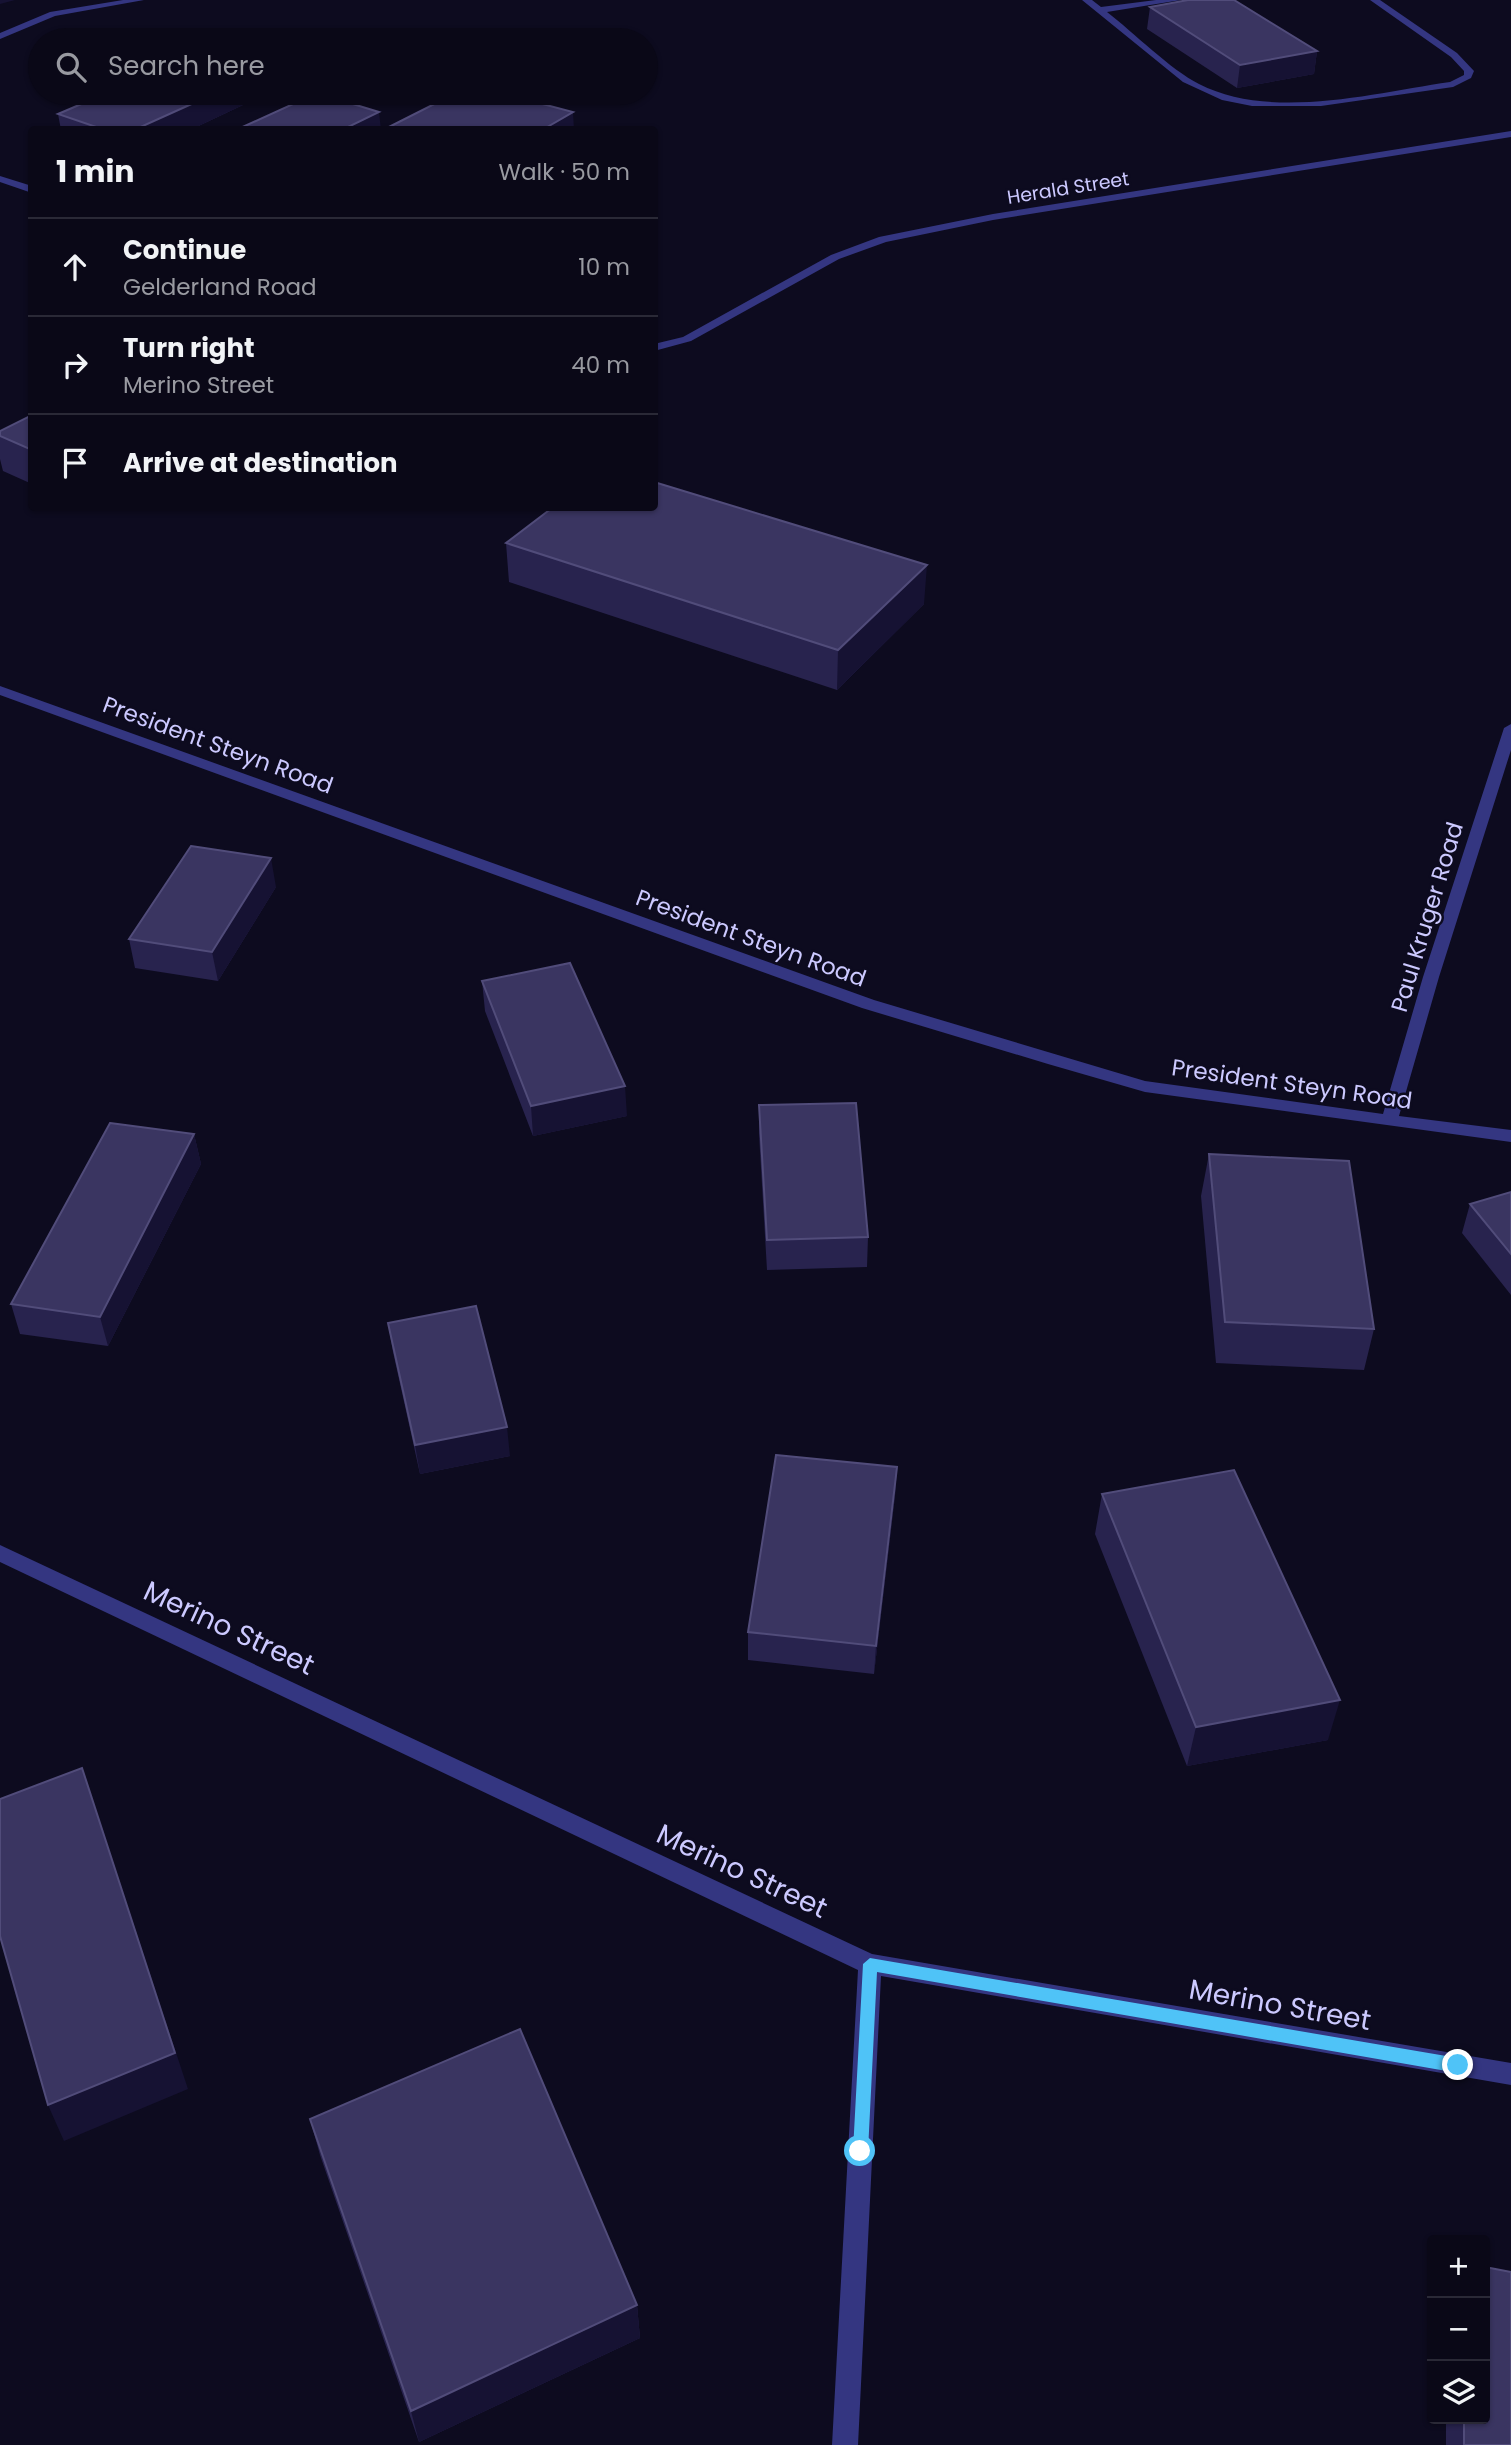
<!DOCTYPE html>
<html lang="en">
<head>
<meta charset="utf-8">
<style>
  :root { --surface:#0a0817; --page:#181624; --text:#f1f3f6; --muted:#999aa1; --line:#2a2936 }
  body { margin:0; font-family:Poppins,sans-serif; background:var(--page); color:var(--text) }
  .controls { position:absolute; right:21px; bottom:21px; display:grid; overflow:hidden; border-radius:7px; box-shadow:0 2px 5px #0004 }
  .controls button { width:63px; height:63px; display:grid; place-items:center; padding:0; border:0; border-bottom:2px solid var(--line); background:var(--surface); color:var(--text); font:35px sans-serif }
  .stop { position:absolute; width:21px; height:21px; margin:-16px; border:5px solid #4fc3f7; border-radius:50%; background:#fff }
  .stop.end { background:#4fc3f7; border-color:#fff; box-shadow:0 2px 7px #0008 }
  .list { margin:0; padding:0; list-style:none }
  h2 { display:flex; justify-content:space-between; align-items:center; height:91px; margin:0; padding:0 28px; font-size:30px }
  h2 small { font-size:23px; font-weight:400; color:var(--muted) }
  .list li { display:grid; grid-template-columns:46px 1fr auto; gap:21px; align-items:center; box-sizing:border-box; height:98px; padding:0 28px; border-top:2px solid var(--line) }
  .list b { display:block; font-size:26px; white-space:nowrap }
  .list p { margin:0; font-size:23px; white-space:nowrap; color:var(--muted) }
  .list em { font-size:23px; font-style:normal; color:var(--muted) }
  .icon { flex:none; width:38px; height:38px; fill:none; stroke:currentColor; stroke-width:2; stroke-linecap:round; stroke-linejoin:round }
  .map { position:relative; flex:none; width:1511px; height:2445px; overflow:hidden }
  .search { position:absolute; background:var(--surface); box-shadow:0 2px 5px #0004; left:28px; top:28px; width:630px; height:77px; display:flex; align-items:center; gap:18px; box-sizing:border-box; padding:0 24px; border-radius:38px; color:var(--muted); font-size:26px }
  .panel { position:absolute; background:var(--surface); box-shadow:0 2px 5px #0004; left:28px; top:126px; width:630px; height:385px; border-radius:7px }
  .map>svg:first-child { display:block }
</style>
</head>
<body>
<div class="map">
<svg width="1511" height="2445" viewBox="0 0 1511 2445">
  <rect width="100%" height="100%" fill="#0d0b1f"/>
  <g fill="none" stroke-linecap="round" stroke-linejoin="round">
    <path fill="#343681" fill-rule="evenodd" d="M 123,0 L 144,0 L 55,16 L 0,39 L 0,33 L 50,12 Z
      M 1082,0 L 1092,0 L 1101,7 L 1156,0 L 1181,0 L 1107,12 C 1133,32 1171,70 1199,84 C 1271,121 1374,93 1450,82 L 1464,75 L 1464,71 L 1451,57 L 1370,0 L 1380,0 L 1457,53 L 1474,71 L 1471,78 L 1453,87 L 1321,106 L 1252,106 L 1222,100 L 1183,82 Z
      M 1511,131 L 1511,137 L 993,220 L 886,242 L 839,259 L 691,341 L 654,351 L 654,344 L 683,337 L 831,255 L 879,237 L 993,214 Z
      M 0,176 L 32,186 L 32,193 L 0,182 Z"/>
    <path fill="#343681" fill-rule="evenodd" d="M 0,686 L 874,1000 L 1145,1081 L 1383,1114 L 1423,977 L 1504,728 L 1511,724 L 1511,750 L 1439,977 L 1399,1116 L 1511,1130 L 1511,1142 L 1145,1092 L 1048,1064 L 862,1008 L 0,695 Z
      M 0,1545 L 872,1954 L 1511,2063 L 1511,2085 L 881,1976 L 858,2445 L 832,2445 L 858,1970 L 0,1562 Z"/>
  </g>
  <path fill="#28234e" d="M 1150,7 L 1317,51 L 1314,74 L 1237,88 L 1147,29 Z
    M 243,105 L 190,130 L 61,130 L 58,114 Z
    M 32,415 L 32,484 L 3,471 L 0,459 L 0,431 Z
    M 506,543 L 924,604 L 837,690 L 509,582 Z
    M 276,887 L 218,981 L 135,968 L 129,939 Z
    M 482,981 L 627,1116 L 533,1136 L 485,1011 Z
    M 759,1105 L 868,1237 L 867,1267 L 767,1270 L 759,1134 Z
    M 194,1134 L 201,1164 L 108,1346 L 20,1334 L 11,1304 Z
    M 1209,1154 L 1374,1329 L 1364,1370 L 1216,1363 L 1201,1196 Z
    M 1511,1192 L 1511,1295 L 1462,1233 L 1470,1204 Z
    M 388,1323 L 510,1456 L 420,1474 L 393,1352 Z
    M 897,1467 L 895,1496 L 874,1674 L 748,1660 L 748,1632 Z
    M 1102,1494 L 1328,1740 L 1187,1766 L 1095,1534 Z
    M 310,2119 L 637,2305 L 640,2338 L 419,2442 L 320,2155 Z
    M 1446,2419 L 1485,2419 L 1511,2445 L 1446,2445 Z"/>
  <path fill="#161233" d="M 0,0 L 15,0 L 0,4 Z
    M 1317,51 L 1314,74 L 1237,88 L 1240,65 Z
    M 216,93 L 242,93 L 243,105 L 190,130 L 134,130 Z
    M 379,112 L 381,130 L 342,130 Z
    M 573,112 L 574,130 L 542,130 Z
    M 927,565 L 924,604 L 837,690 L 838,650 Z
    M 271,858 L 276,887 L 218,981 L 212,952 Z
    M 625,1086 L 627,1116 L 533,1136 L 531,1106 Z
    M 194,1134 L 201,1164 L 108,1346 L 100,1317 Z
    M 507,1427 L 510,1456 L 420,1474 L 415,1445 Z
    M 897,1467 L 895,1496 L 874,1674 L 876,1646 Z
    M 1340,1700 L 1328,1740 L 1187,1766 L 1196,1727 Z
    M 82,1768 L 188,2089 L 64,2141 L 48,2105 Z
    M 637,2305 L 640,2338 L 419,2442 L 411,2411 Z"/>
  <path fill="#3a3561" stroke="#514c7a" stroke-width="2" d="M 1188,0 L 1234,0 L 1317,51 L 1240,65 L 1150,7 Z
    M 107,93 L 216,93 L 134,130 L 105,130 L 58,114 Z
    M 317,93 L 379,112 L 342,130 L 236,130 Z
    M 456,93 L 501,93 L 573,112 L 542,130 L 383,130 Z
    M 32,415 L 32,450 L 0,436 L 0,431 Z
    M 654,482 L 927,565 L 838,650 L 506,543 L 552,508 L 654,508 Z
    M 191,846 L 271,858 L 212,952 L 129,939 Z
    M 570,963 L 625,1086 L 531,1106 L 482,981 Z
    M 856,1103 L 868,1237 L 767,1240 L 759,1105 Z
    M 110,1123 L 194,1134 L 100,1317 L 11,1304 Z
    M 1209,1154 L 1349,1161 L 1374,1329 L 1225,1322 Z
    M 1511,1192 L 1511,1254 L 1470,1204 Z
    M 476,1306 L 507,1427 L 415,1445 L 388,1323 Z
    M 776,1455 L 897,1467 L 876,1646 L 748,1632 Z
    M 1234,1470 L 1340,1700 L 1196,1727 L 1102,1494 Z
    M 82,1768 L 175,2053 L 48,2105 L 0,1936 L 0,1799 Z
    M 520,2029 L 637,2305 L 411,2411 L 310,2119 Z
    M 1485,2267 L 1511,2272 L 1511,2445 L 1464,2445 L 1464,2419 L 1485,2419 Z"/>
  <path fill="#4fc3f7" d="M 870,1958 L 1458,2058 L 1463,2060 L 1465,2065 L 1463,2070 L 1458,2073 L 877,1972 L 868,2151 L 866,2157 L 860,2159 L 855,2157 L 853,2151 L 863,1964 Z"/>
  <g text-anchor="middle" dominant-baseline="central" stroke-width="5" stroke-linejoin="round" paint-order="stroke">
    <g font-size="19" fill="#ccc9ff" stroke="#0d0b1f">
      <text transform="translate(1068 188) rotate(-9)">Herald Street</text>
    </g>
    <g font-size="23" fill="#ccc9ff" stroke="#0d0b1f">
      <text transform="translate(218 745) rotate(20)">President Steyn Road</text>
      <text transform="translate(1427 917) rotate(-73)">Paul Kruger Road</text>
      <text transform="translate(751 938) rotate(20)">President Steyn Road</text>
      <text transform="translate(1292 1084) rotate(8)">President Steyn Road</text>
    </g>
    <g font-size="28" fill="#ccc9ff" stroke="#0d0b1f">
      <text transform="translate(229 1628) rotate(25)">Merino Street</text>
      <text transform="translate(742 1871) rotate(25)">Merino Street</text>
      <text transform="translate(1280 2005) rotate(10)">Merino Street</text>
    </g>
  </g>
</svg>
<div class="controls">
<button>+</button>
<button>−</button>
<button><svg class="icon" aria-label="layers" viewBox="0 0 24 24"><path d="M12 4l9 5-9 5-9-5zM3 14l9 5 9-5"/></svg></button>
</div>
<div class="stop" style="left:860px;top:2151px"></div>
<div class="stop end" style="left:1458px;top:2065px"></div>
<div class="search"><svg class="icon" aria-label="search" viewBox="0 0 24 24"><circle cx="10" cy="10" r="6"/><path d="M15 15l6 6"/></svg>Search here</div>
<section class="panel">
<h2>1 min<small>Walk · 50 m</small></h2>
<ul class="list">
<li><svg class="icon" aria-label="ahead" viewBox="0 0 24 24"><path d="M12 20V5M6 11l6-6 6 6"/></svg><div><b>Continue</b><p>Gelderland Road</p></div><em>10 m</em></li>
<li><svg class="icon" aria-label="right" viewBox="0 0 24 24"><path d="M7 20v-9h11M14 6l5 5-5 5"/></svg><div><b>Turn right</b><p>Merino Street</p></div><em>40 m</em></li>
<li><svg class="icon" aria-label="arrive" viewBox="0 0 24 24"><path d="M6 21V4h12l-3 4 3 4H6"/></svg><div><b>Arrive at destination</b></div></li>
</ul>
</section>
</div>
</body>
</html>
